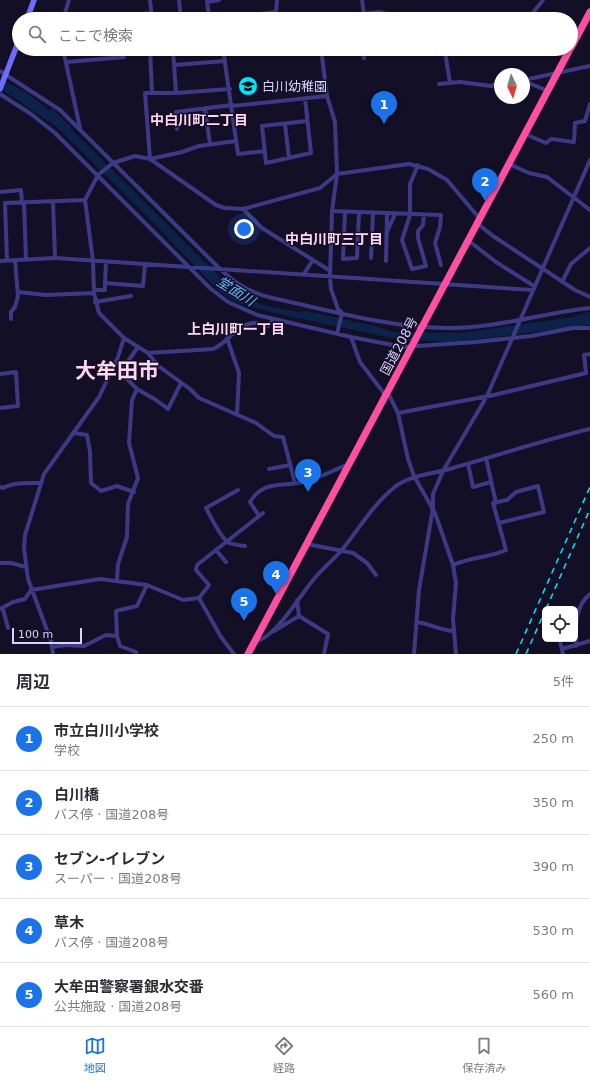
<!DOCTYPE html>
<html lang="ja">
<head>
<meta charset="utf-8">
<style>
  :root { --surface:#fff; --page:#f2f2f3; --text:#2b2b33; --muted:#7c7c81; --line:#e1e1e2; --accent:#1a73e8 }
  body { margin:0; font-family:"DejaVu Sans","Noto Sans JP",sans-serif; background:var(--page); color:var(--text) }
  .controls { position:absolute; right:12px; bottom:12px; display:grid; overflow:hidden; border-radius:6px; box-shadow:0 1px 3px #0004 }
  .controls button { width:36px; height:36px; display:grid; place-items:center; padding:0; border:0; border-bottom:1px solid var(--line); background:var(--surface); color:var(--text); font:20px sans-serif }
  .compass { position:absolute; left:494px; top:68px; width:36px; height:36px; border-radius:50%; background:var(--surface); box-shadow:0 1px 3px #0004; rotate:175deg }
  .scale { position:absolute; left:12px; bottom:10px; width:70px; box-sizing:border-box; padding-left:4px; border:2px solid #d9d4ff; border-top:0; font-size:11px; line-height:14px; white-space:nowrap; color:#d9d4ff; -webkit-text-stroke:3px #130f26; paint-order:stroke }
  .you { position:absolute; left:244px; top:229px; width:14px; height:14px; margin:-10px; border:3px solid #fff; border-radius:50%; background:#1a73e8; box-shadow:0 0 0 6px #1a73e833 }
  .badge { display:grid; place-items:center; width:26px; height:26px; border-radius:50%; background:var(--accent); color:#fff; font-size:13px; font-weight:700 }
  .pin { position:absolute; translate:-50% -33px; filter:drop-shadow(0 1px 2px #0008) }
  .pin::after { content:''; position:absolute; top:21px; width:14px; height:12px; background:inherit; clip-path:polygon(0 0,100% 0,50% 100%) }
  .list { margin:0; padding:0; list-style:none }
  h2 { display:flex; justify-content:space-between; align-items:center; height:52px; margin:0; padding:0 16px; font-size:17px }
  h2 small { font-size:13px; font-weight:400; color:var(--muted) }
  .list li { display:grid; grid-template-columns:26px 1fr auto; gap:12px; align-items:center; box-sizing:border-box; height:64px; padding:0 16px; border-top:1px solid var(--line) }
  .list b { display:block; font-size:15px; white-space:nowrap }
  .list p { margin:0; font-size:13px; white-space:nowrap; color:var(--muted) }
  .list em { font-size:13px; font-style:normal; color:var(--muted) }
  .icon { flex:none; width:22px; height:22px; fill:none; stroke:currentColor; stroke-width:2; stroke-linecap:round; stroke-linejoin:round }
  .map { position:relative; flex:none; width:590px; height:654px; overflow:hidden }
  .search { position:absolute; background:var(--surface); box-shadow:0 1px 3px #0004; left:12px; right:12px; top:12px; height:44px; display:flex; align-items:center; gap:10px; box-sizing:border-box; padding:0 14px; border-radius:22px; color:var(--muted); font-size:15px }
  .sheet { height:372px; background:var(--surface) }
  nav { display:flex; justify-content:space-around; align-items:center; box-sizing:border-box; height:56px; border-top:1px solid var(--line); background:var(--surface); font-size:11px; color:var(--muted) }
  nav a { display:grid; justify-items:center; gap:2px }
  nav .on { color:var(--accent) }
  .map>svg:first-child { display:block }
</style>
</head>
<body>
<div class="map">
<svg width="590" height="654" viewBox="0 0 590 654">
  <rect width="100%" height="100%" fill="#130f26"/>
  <path fill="#0c2248" d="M 0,79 L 27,93 L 49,110 L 52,108 L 68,124 L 70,123 L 71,129 L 226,283 L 254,301 L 263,305 L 299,312 L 307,311 L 383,328 L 392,332 L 462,333 L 572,317 L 589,312 L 590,325 L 457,342 L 401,340 L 274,313 L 235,302 L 219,291 L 155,224 L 58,128 L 0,88 Z"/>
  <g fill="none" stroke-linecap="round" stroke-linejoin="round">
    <path stroke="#3d3a85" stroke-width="4" d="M 150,0 L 152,19
      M 179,0 L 181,19
      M 207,0 L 209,19
      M 362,0 L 364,14
      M 207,2 L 219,0
      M 63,19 L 69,0
      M 92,19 L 151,13
      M 219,19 L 276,12 L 277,0
      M 315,19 L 379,12 L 413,19
      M 528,19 L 543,0
      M 16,49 L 29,49
      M 63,49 L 80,128
      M 150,49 L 152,93
      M 173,49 L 176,93
      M 223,49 L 238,154 L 265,151
      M 321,49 L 327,96 L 335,122 L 337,174 L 332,211 L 330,277 L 331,289 L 338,309 L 342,313
      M 362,49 L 364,58
      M 445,52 L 450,83
      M 67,62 L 124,57
      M 174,65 L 225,61
      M 0,71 L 60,110 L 220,269 C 236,284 251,293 272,298 C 329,310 386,327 445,328 C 494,329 542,313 590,308
      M 524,80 L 590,66
      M 524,81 L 548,91
      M 439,84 L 460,82 L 491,86 L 500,83
      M 0,94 L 31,114 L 55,133 L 211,289 L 228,302 L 257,315 L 351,337 L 403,347 L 476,342 L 531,336 L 573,328 L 590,328
      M 305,98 L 311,153 L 266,163 L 262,126 L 307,121
      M 232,106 L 327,96
      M 205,108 L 210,144
      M 285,124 L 289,158
      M 177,129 L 176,112 L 232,105
      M 525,134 L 546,143 L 551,139 L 574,142 L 575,123 L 585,121 L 590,104
      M 150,159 L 145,93 L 176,93 L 230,89
      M 150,159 L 182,152 L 199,146 L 236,141
      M 509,164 L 529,173 L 547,177 L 590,210
      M 418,165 L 410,184 L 410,215 L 402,240 L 412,269 L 426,266 L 418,238 L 418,231 L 423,225 L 424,215
      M 0,192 L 21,190 L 22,203
      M 53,202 L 55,258
      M 24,203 L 26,259
      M 243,209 L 262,228 L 329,270
      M 332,211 L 441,215 L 440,227 L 435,243 L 441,265
      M 345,212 L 343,259 L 357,258 L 359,212
      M 478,224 L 493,236 L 575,290 L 590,297
      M 387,232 L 395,214
      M 469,241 L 496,262 L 534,286
      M 371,258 L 373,213
      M 0,261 L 55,258 L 532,290
      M 7,261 L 5,203 L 85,200
      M 386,261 L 387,214
      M 303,275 L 313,260
      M 562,282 L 571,264 L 590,248
      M 105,283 L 106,262
      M 94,290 L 105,290 L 105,283 L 143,286 L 145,264
      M 18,292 L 46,295 L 94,293
      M 95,302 L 131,296
      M 11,319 L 11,312 L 15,307 L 18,296 L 15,260
      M 337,334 L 342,313
      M 351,337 L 360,362 L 386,396
      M 227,338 L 239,373 L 237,415
      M 148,353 L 213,349 C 228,343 235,325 253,323 C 258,322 263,326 268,326 L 274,319
      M 0,374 L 16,372 L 18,406 L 0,408
      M 137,389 L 156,400 L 168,409 L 181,383
      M 388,393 L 398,413 L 408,459 L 414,476 L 435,513 L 453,565 L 456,583 L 453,619 L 456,654
      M 398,413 L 494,395 L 586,373 L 584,355 L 590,354
      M 74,433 L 87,435 L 90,452 L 91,483 L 101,491 L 117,486 L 134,492
      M 486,458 L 496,503
      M 468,464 L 473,487 L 491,482
      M 269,469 L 290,465
      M 295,483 L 283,437 L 274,436 L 256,423 L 199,398 L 190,389 L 157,365 L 148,353 L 124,338 L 99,313 L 94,293 L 93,261 L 85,200 L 98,175 L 113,163 L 135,156 L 150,159 L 216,205 L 225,208 L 243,209 L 320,188 L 337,174 L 409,164 L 428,169 L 447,180 L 480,219
      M 0,487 L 3,488 C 14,482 28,483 40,483
      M 238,490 L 206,508 C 211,517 221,539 229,543 C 234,545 240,545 245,546
      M 259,516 L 250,502 C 263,480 282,487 303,482 C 318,479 333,470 347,465
      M 307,544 L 353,553 L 367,563 L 376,575
      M 216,550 L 226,562
      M 0,563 L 11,563 L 26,567
      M 453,565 C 470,557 489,558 506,550 L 493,503 L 507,500 L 516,492 L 538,486 L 544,512 L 499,523
      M 117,579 L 118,564 L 127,537 L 128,504 L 138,478 L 129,443 L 132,400 L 137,389 L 124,376 L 122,370 L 138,347
      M 199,598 L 221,637 L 234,654
      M 297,600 L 299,616 L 328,634 L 324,654
      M 0,609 L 13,602 L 25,599 L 31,590 L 100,579 L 147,585 L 183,600 L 199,598 L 209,585 L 196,570 L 197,565 L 263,513
      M 3,609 L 8,628
      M 417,622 C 430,624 440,630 453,631
      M 274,631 L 299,616
      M 117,636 L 120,646 L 136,652 L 136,654
      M 560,641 L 563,654
      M 254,642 C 275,639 300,595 314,579 C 322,569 332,561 341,551 C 359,529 373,504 396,486 C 413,474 434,474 453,468 C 499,455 544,440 590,429
      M 576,646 C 576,627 574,607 590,594
      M 52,647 L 66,645 L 84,646 L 106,635 L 117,636 L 116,611 L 137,606 L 147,585
      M 562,649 L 590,641
      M 53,654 L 51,641 L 28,579 L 24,548 L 25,535 L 44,474 L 99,397 L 118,357 L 124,338
      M 414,654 L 419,590 L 433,508 L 433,494 L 443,471 L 487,396 L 590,160"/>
    <path stroke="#6f6bff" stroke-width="5.5" d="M 27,19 L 34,0
      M 0,89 L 19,40"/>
    <path stroke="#ff4fa3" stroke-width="7" d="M 571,48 L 590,12
      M 248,654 L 570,49"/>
    <path stroke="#00e5ff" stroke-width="1.5" stroke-dasharray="6 5" stroke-linecap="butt" d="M 546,609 L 590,509
      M 516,654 L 590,487
      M 526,654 L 545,611"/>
  </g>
  <defs>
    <symbol id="school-disc" viewBox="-11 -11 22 22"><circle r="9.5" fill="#00e5ff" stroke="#130f26"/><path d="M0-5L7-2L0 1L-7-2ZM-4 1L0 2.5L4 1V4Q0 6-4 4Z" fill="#111"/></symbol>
  </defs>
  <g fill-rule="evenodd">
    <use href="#school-disc" x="237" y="75" width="22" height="22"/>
  </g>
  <g text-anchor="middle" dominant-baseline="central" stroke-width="3" stroke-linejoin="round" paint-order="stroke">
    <g font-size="13" fill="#d9d4ff" stroke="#130f26" text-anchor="start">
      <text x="262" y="86">白川幼稚園</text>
    </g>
    <g font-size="13" fill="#d9d4ff" stroke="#130f26">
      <text transform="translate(399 346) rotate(-62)">国道208号</text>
    </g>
    <g font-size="14" font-weight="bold" fill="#ffd6f0" stroke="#130f26">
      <text x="199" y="120">中白川町二丁目</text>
      <text x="334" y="239">中白川町三丁目</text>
      <text x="236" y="329">上白川町一丁目</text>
    </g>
    <g font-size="14" font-style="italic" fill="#62b6ff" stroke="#130f26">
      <text transform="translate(236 291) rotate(32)">堂面川</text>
    </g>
    <g font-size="21" font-weight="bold" fill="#ffd6f0" stroke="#130f26">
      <text x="117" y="371">大牟田市</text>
    </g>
  </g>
</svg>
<div class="controls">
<button><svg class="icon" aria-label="locate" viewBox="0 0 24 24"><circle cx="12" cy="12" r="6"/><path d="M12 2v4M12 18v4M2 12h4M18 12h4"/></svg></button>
</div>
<svg class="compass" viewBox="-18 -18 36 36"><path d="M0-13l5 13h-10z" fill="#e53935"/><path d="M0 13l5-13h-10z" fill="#7c7c81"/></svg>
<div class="scale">100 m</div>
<div class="you"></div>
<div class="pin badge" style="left:384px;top:124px">1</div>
<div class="pin badge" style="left:485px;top:201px">2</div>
<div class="pin badge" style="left:308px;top:492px">3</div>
<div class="pin badge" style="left:276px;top:594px">4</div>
<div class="pin badge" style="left:244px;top:621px">5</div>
<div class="search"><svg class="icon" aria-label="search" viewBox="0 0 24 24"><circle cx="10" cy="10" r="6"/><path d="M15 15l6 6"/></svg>ここで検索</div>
</div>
<section class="sheet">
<h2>周辺<small>5件</small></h2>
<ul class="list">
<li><span class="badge">1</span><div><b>市立白川小学校</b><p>学校</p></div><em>250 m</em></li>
<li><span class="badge">2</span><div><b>白川橋</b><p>バス停 · 国道208号</p></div><em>350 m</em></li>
<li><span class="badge">3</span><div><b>セブン-イレブン</b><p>スーパー · 国道208号</p></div><em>390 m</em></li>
<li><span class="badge">4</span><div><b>草木</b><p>バス停 · 国道208号</p></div><em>530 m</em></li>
<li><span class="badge">5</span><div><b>大牟田警察署銀水交番</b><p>公共施設 · 国道208号</p></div><em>560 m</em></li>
</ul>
</section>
<nav>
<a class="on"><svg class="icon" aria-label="map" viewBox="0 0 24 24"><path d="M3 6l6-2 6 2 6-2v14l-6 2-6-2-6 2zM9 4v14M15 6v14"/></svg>地図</a>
<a><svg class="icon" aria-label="directions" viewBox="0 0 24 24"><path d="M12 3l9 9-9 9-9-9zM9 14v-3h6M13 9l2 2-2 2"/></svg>経路</a>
<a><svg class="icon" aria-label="saved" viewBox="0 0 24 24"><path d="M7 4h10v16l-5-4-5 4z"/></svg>保存済み</a>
</nav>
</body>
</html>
